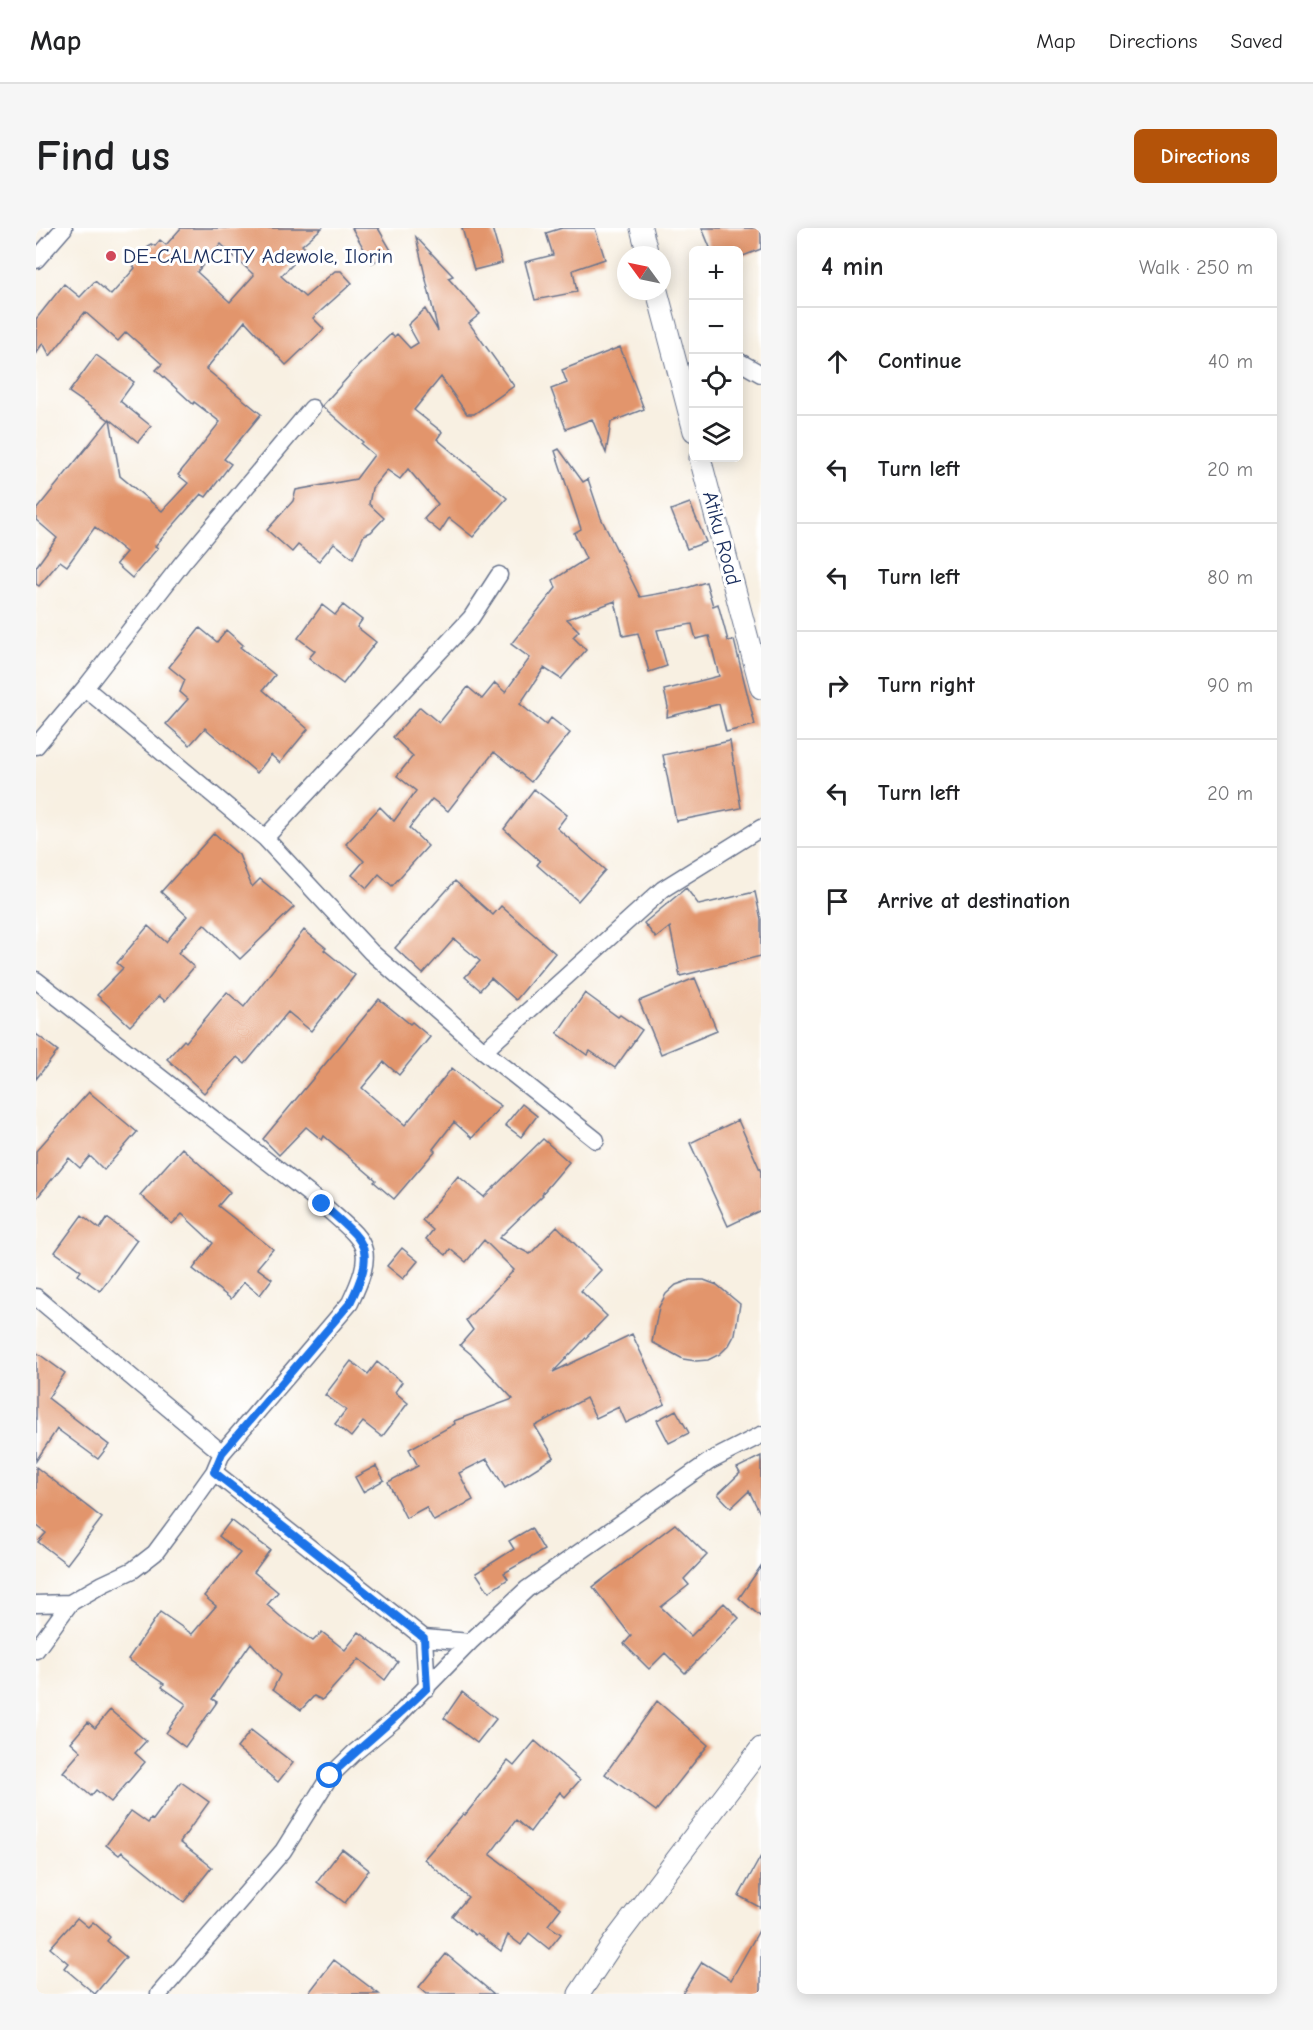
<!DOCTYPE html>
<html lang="en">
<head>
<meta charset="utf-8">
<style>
  :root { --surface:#fff; --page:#f6f6f6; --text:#202124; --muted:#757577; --line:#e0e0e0; --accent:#b45309 }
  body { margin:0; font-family:"Comic Neue",sans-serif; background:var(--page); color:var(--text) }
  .controls { position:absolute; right:18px; top:18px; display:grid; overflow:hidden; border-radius:9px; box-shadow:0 3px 15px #0003 }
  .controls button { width:54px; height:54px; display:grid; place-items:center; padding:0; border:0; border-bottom:2px solid var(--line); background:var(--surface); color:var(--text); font:30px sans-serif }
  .compass { position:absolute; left:581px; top:18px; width:54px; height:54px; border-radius:50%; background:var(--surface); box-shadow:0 3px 15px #0003; rotate:303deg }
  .stop { position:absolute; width:18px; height:18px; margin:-14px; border:4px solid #1a73e8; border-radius:50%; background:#fff }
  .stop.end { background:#1a73e8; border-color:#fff; box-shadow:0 2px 6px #0008 }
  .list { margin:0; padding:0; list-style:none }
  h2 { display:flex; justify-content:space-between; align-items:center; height:78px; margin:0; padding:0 24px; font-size:26px }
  h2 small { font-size:20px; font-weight:400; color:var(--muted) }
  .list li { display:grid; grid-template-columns:39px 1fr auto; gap:18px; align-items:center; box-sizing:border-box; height:108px; padding:0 24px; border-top:2px solid var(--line) }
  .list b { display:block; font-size:22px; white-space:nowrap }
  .list em { font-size:20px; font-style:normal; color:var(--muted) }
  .icon { flex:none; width:33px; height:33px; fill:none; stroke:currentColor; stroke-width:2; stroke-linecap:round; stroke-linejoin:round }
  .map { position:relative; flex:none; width:725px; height:1766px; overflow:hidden; border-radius:9px }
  header { display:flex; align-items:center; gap:36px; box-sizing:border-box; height:84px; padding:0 30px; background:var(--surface); border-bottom:2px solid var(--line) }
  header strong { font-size:28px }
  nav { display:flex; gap:33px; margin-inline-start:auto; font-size:21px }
  .intro { display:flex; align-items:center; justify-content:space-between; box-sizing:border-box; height:144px; padding:0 36px }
  h1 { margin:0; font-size:42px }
  .button { padding:15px 27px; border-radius:9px; background:var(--accent); color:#fff; font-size:21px; font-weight:700 }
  main { display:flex; gap:36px; padding:0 36px }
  aside { flex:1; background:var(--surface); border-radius:9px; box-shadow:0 3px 15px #0003 }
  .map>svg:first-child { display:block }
</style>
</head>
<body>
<header>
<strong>Map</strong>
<nav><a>Map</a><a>Directions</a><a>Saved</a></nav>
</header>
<div class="intro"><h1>Find us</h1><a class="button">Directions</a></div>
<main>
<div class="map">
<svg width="725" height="1766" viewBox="0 0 725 1766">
  <rect width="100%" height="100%" fill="#fff"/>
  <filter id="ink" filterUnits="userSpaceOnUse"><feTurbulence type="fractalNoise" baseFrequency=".0167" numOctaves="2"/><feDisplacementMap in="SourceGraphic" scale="12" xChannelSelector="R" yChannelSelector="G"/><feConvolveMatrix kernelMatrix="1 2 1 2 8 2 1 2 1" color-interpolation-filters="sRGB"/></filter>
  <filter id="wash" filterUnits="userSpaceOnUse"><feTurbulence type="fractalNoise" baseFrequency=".008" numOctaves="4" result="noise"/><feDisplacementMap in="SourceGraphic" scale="24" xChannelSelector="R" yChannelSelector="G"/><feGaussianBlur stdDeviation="1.35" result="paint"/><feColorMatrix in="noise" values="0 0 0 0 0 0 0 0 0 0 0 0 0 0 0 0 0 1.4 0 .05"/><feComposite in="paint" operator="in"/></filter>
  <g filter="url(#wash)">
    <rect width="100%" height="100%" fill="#f8f0e2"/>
    <g id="blocks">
      <path fill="#e2956c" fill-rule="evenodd" d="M 145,0 L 286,0 L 266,17 L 271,22 L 245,48 L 269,69 L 299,43 L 305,43 L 316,55 L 277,90 L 288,101 L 250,137 L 209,93 L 170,141 L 225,186 L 188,231 L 195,236 L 170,269 L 165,266 L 119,318 L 122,320 L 96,350 L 80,336 L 90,324 L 59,299 L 31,338 L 24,333 L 3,358 L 0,356 L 0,339 L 21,310 L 0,292 L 0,282 L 73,192 L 33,164 L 60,127 L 98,154 L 84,173 L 115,198 L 102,214 L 74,191 L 84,248 L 126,283 L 152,255 L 142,247 L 184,194 L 158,174 L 157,176 L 120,142 L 126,136 L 90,104 L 82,113 L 49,84 L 14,128 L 7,115 L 0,125 L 0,91 L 28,56 L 44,69 L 59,53 L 75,67 L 99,40 L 97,37 L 115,16 L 119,18 L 124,12 L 130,17 ZM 185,16 L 218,47 L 194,74 L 161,44 Z
        M 316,0 L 342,0 L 356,24 L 336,35 Z
        M 426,0 L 456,0 L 466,35 L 438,42 Z
        M 526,0 L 559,0 L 569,31 L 537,42 L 541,64 L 499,72 L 489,34 L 517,27 L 510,5 Z
        M 666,0 L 725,0 L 725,21 L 702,30 L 702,22 L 675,22 Z
        M 380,9 L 417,48 L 412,50 L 444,86 L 433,95 L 478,158 L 438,186 L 431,186 L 405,149 L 378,182 L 406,204 L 401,211 L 471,270 L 437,309 L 413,290 L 404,304 L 388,291 L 402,276 L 372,241 L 364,251 L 351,242 L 336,260 L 333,276 L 348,290 L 335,304 L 328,307 L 317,330 L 298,315 L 283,333 L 262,317 L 256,324 L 231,302 L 257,273 L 260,262 L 320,251 L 338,227 L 325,216 L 327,214 L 286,178 L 323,137 L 355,106 L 358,109 L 361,106 L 374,120 L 382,115 L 372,97 L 389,81 L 402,103 Z
        M 584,119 L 608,181 L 575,194 L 570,225 L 556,191 L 530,201 L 515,161 L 531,155 L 526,142 Z
        M 523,221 L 547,254 L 552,251 L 565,290 L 604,369 L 644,362 L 670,354 L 677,378 L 682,376 L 692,413 L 698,412 L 719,497 L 690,504 L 683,476 L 631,489 L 632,479 L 628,462 L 683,448 L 673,408 L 660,411 L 656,396 L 621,402 L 631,438 L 613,444 L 602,405 L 587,408 L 579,373 L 531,391 L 543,403 L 537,409 L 550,422 L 525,451 L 508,440 L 484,476 L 510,497 L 515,490 L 534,505 L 495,554 L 458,524 L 412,583 L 396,571 L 373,600 L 392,618 L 356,658 L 343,646 L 331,660 L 316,647 L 328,633 L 310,616 L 344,579 L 358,593 L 380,563 L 361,548 L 377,528 L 357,509 L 384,479 L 403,495 L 432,459 L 446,471 L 459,455 L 469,464 L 494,430 L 475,416 L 520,360 L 517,352 L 550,331 L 538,305 L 545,301 L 519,223 Z
        M 654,275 L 670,314 L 651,321 L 635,282 Z
        M 286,377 L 299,387 L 307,377 L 326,392 L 321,399 L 340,414 L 307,456 L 273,430 L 279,423 L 262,410 Z
        M 164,400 L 181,414 L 190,402 L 207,417 L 204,419 L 239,447 L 227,462 L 272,501 L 244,535 L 235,527 L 221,545 L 169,500 L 154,517 L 130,496 L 152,471 L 144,464 L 149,452 L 133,439 Z
        M 694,513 L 705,580 L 640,593 L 627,527 Z
        M 498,561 L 531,587 L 521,600 L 569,642 L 542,673 L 501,637 L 504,633 L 468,601 Z
        M 178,605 L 203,627 L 216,659 L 224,651 L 258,679 L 204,731 L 168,696 L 142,725 L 158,739 L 129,773 L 123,768 L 94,798 L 61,767 L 87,740 L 81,735 L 112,698 L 130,714 L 151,688 L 125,664 Z
        M 419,653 L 457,687 L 465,678 L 519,725 L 480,772 L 455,750 L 444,762 L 429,749 L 444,733 L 418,711 L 387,746 L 359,720 Z
        M 650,660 L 663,677 L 719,664 L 725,691 L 725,728 L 644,748 L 634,699 L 620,710 L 608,695 Z
        M 268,702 L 290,720 L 288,722 L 319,747 L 275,803 L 252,784 L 209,836 L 201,829 L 168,865 L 131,831 L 148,812 L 150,814 L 191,764 L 208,779 Z
        M 659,750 L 681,803 L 625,826 L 603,773 Z
        M 549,765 L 582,789 L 584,787 L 606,802 L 579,840 L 554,823 L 551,827 L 521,805 Z
        M 343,771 L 374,796 L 376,794 L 394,809 L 363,847 L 348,834 L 326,860 L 369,897 L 416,840 L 442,862 L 465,878 L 436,910 L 418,894 L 397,921 L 399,923 L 358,971 L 338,954 L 340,952 L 288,908 L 286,912 L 270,899 L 243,927 L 227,911 Z
        M 0,806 L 22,823 L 0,851 Z
        M 53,864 L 101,904 L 68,942 L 54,928 L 44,940 L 33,930 L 0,971 L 0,923 Z
        M 486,876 L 501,888 L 485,909 L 469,897 Z
        M 702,892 L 725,944 L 725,982 L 692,998 L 654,915 Z
        M 507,911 L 533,934 L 506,966 L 507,967 L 463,1010 L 494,1026 L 521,998 L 565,1042 L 545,1063 L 571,1088 L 517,1144 L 596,1106 L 629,1176 L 590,1195 L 583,1179 L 560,1190 L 550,1170 L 499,1198 L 518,1229 L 469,1260 L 451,1231 L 423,1245 L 437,1272 L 398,1293 L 390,1279 L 370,1290 L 352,1254 L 382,1238 L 373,1221 L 419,1196 L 418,1193 L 477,1171 L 436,1127 L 424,1117 L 437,1102 L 430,1092 L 478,1042 L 448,1012 L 430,1034 L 414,1021 L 410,1027 L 390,1011 L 397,1002 L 386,992 L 422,948 L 448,969 Z
        M 146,920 L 194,964 L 182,978 L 237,1021 L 221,1040 L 236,1051 L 224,1067 L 208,1054 L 195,1071 L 157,1041 L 177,1015 L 146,986 L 136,996 L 104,967 Z
        M 46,987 L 64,1001 L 71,990 L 101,1012 L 64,1063 L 42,1047 L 45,1043 L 19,1024 Z
        M 366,1020 L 382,1033 L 367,1051 L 351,1038 Z
        M 654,1052 L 668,1052 L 681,1057 L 704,1076 L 699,1106 L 693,1117 L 684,1126 L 672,1132 L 660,1133 L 647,1131 L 616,1114 L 623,1079 L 630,1066 L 640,1057 Z
        M 0,1124 L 29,1145 L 12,1170 L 73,1217 L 62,1231 L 21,1201 L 0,1233 Z
        M 315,1133 L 332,1146 L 341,1134 L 366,1154 L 359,1164 L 372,1175 L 346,1209 L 327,1194 L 315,1209 L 299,1196 L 310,1182 L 289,1167 Z
        M 640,1182 L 653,1205 L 633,1215 L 621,1192 Z
        M 725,1228 L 725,1287 L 713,1263 L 695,1280 L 682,1266 L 704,1245 L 701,1240 Z
        M 340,1238 L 348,1252 L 327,1264 L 319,1249 Z
        M 0,1239 L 66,1290 L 31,1336 L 2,1314 L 10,1305 L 0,1297 Z
        M 195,1292 L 234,1322 L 218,1344 L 242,1364 L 231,1377 L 253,1396 L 277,1413 L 286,1404 L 309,1422 L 323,1404 L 362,1434 L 349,1452 L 323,1431 L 286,1472 L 278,1468 L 265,1482 L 237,1461 L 244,1447 L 215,1415 L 176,1471 L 181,1474 L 149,1519 L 130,1505 L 150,1476 L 126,1459 L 128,1456 L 92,1431 L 124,1384 L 156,1406 L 180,1378 L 168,1368 L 204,1325 L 183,1308 Z
        M 639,1296 L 671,1327 L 648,1351 L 653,1357 L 625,1379 L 655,1408 L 688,1375 L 703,1390 L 649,1445 L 629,1425 L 613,1441 L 588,1416 L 595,1408 L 557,1359 Z
        M 495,1300 L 508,1322 L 468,1345 L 472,1351 L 453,1364 L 440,1345 L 478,1321 L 473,1313 Z
        M 725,1338 L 725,1389 L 703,1370 Z
        M 426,1464 L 460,1491 L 441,1515 L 408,1490 Z
        M 621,1473 L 672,1517 L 620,1583 L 569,1546 Z
        M 74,1482 L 110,1513 L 99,1525 L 109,1534 L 75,1574 L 60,1562 L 55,1568 L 27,1544 L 45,1523 L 35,1514 L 52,1494 L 59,1500 Z
        M 215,1502 L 257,1535 L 242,1554 L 201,1520 Z
        M 499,1513 L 544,1552 L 529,1569 L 524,1564 L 494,1604 L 480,1592 L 454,1626 L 525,1680 L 512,1697 L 525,1706 L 513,1721 L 493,1705 L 485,1717 L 472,1707 L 465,1723 L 441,1705 L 439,1707 L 416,1688 L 432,1669 L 388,1631 L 427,1586 L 429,1587 L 472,1533 L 478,1538 Z
        M 145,1554 L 173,1574 L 144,1614 L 176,1639 L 148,1674 L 86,1624 L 83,1627 L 70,1617 L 95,1583 L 112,1595 L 115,1591 L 117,1592 Z
        M 306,1621 L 333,1642 L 309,1675 L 281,1654 Z
        M 725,1628 L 725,1680 L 703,1668 Z
        M 41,1690 L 52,1699 L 57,1694 L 74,1709 L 71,1713 L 90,1729 L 59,1766 L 28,1740 L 32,1735 L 14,1720 Z
        M 725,1699 L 725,1766 L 646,1766 L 666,1734 L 695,1752 Z
        M 410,1726 L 458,1766 L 391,1766 L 383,1759 Z
        M 298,1732 L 343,1766 L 272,1766 Z"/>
    </g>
  </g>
  <g filter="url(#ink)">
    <use href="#blocks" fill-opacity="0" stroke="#68738c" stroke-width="1.5"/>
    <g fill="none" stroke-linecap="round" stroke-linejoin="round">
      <defs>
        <path id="minor" d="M 0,32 L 28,0
          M 702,133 L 725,146
          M 49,460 L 229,610 L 335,724 L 448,823 L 560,912
          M 0,518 L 49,460 L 147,334 L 276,180
          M 229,610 L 435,390 L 463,347
          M 0,752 L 286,976 C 329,1015 342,1016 314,1075 L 186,1225 L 178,1244 L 148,1286 L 119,1325 L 97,1342 L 67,1356 L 34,1375 L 0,1376
          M 448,823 L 627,661 L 725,600
          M 0,1069 L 186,1225
          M 178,1244 L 388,1410 L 434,1414
          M 388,1410 L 391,1460
          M 0,1422 L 34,1375
          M 123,1766 L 247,1623 L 294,1548 L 318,1525 L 357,1493 L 434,1414 L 491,1361 L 674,1233 L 725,1207"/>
        <path id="tertiary" d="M 605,0 L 612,27
          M 621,63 L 658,203
          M 664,230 L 725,460
          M 543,1766 L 577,1715 L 725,1520"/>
      </defs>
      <use href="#minor" stroke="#68738c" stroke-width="19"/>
      <use href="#tertiary" stroke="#68738c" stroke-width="23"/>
      <use href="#minor" stroke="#fff" stroke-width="16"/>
      <use href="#tertiary" stroke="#fff" stroke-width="21"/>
    </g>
  </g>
  <g fill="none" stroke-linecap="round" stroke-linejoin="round" filter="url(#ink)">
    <path stroke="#1a73e8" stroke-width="8" d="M 286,976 C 329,1015 342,1017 314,1075 L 186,1225 L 178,1244 L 388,1410 L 391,1460 C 360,1491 325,1518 294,1548"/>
  </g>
  <circle fill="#d1495b" stroke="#fff" stroke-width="2" cx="75" cy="28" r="6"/>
  <g text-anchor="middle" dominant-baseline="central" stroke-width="6" stroke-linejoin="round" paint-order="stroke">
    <g font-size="21" fill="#1b2f5e" stroke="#fff" text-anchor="start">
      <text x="87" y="28">DE-CALMCITY Adewole, Ilorin</text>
    </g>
    <g font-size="21" fill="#1b2f5e" stroke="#fff">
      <text transform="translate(686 310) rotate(75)">Atiku Road</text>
    </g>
  </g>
</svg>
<div class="controls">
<button>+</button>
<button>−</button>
<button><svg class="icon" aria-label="locate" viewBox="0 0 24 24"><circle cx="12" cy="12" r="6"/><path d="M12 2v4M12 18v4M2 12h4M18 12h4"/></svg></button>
<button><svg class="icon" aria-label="layers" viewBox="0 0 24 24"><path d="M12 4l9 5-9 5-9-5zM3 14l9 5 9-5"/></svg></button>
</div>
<svg class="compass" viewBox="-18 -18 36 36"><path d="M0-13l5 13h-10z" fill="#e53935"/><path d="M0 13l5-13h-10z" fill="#757577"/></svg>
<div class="stop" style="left:294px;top:1548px"></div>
<div class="stop end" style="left:286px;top:976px"></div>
</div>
<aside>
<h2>4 min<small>Walk · 250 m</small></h2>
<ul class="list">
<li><svg class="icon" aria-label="ahead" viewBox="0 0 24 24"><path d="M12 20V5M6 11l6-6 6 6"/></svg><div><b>Continue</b></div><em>40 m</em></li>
<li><svg class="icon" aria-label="left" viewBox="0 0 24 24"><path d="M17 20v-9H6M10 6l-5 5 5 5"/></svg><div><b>Turn left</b></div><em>20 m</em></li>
<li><svg class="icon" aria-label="left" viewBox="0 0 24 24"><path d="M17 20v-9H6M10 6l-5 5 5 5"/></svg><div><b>Turn left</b></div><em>80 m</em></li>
<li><svg class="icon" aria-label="right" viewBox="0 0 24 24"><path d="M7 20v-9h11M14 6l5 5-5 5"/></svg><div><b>Turn right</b></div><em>90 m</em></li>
<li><svg class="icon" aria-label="left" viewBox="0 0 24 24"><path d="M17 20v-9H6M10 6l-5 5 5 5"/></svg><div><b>Turn left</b></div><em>20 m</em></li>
<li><svg class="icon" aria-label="arrive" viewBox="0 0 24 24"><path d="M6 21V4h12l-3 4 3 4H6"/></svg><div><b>Arrive at destination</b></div></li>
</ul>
</aside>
</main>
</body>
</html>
